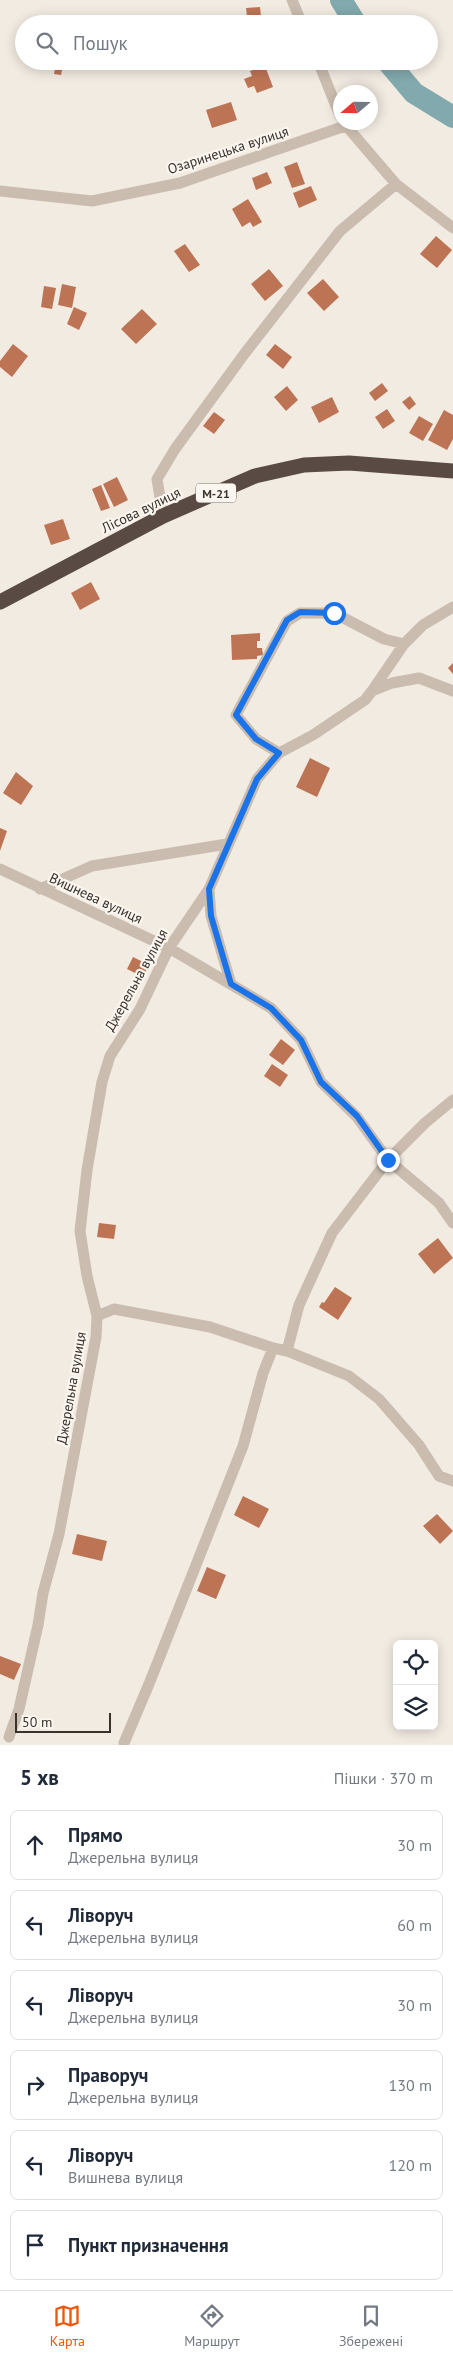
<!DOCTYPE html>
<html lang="uk">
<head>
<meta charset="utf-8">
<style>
  :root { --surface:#fff; --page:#f6f6f7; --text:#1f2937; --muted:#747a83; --line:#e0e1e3; --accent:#ea580c }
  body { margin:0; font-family:"PT Sans",sans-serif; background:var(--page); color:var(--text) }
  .controls { position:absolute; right:15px; bottom:15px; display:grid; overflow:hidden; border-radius:8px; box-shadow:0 2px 12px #0003 }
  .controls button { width:45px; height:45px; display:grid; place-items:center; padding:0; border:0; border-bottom:1px solid var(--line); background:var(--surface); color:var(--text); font:25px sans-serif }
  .compass { position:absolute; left:333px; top:85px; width:45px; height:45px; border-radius:50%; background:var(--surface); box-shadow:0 2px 12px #0003; rotate:250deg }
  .scale { position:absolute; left:15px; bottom:12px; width:96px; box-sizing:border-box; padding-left:5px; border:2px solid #39312c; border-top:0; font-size:14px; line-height:18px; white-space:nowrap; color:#39312c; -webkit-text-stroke:4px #faf5ee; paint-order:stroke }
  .stop { position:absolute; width:15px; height:15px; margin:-11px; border:4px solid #1a73e8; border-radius:50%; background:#fff }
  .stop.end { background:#1a73e8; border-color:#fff; box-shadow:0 1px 5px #0008 }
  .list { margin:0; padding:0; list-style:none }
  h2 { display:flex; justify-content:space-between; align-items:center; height:65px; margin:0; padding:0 20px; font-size:21px }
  h2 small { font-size:16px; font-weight:400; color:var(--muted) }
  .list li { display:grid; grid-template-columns:32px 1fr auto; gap:15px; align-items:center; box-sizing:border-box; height:70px; margin:0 10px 10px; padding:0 10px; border:1px solid var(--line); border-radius:8px }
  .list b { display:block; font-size:19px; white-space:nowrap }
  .list p { margin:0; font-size:16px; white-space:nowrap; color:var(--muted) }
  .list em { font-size:16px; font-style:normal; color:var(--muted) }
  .icon { flex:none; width:28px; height:28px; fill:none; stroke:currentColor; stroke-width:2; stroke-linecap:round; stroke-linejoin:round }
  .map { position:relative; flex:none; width:453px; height:1745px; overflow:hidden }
  .search { position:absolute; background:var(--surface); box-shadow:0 2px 12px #0003; left:15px; right:15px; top:15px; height:55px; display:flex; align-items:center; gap:12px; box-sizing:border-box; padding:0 18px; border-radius:28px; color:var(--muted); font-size:19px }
  .sheet { height:545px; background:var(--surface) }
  nav { display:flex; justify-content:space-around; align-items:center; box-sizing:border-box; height:70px; border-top:1px solid var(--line); background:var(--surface); font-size:14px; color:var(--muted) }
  nav a { display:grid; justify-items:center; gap:2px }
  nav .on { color:var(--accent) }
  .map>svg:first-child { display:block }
</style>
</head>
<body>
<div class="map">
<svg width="453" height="1745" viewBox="0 0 453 1745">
  <rect width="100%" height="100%" fill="#f2ebe2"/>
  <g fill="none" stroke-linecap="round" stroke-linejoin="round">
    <path stroke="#82a9ad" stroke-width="22" d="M 341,0 L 356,24
      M 387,61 L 414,93 L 453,117"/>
  </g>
  <path fill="#bd7455" d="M 260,7 L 261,16 L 265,16 L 266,24 L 239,24 L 239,17 L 247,16 L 246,8 Z
    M 56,63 L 63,65 L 61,75 L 54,74 Z
    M 265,66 L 273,87 L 257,93 L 254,86 L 248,88 L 244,79 L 252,76 L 250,71 Z
    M 231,102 L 237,120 L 212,128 L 206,110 Z
    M 297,162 L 305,184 L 292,188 L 284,167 Z
    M 267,172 L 272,183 L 256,190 L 252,178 Z
    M 311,186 L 317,200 L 299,208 L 293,193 Z
    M 248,199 L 262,222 L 253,227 L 250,222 L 242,227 L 232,209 Z
    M 436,236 L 452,250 L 437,268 L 420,254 Z
    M 185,244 L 200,265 L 189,272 L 174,251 Z
    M 269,269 L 283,286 L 265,301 L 251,284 Z
    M 323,279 L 339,297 L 324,311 L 307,293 Z
    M 62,284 L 76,287 L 72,308 L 58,305 Z
    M 44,286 L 56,288 L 52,309 L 41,307 Z
    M 74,307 L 87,313 L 79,330 L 67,324 Z
    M 142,309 L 157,324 L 136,344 L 121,329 Z
    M 13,344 L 28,356 L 12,377 L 0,367 L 0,361 Z
    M 275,344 L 292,357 L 283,369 L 266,355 Z
    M 382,383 L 388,391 L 375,401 L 369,393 Z
    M 287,386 L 298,400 L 286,411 L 274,397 Z
    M 410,396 L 416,404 L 409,410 L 402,402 Z
    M 332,397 L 339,412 L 319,423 L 311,407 Z
    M 387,409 L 395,421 L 383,429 L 375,417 Z
    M 444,410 L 453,415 L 453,439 L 447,450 L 428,440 Z
    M 214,412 L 225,420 L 214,434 L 203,426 Z
    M 419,416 L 433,424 L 423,441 L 409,433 Z
    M 117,477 L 128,500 L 114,507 L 103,484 Z
    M 101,485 L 110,508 L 101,511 L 92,489 Z
    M 63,519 L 70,539 L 51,545 L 44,525 Z
    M 91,582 L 100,599 L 80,610 L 71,593 Z
    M 260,633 L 260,641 L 257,641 L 257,648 L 262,648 L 263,655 L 257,656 L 257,659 L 232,660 L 231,635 Z
    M 453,663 L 453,674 L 448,668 Z
    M 310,758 L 330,768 L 317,797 L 296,787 Z
    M 16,772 L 33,786 L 21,805 L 3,793 Z
    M 0,828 L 7,831 L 0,851 Z
    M 133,957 L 149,965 L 143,977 L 127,969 Z
    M 281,1039 L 295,1050 L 283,1065 L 269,1055 Z
    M 272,1064 L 288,1075 L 280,1087 L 264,1076 Z
    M 99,1223 L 116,1225 L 114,1239 L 97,1237 Z
    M 438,1238 L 453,1258 L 434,1274 L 418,1254 Z
    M 335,1287 L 352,1298 L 338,1320 L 319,1307 L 322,1302 L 324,1303 Z
    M 243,1496 L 269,1509 L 259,1528 L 234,1515 Z
    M 437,1514 L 453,1531 L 440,1544 L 423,1526 Z
    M 77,1534 L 107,1541 L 102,1561 L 72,1554 Z
    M 207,1567 L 226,1575 L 216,1599 L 197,1591 Z
    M 0,1656 L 21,1664 L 14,1680 L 0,1674 Z"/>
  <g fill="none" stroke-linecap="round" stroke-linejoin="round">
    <path stroke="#cabcae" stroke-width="11" d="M 292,0 L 302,24
      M 318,61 L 340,116
      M 343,122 L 396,184 L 453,228
      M 0,191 L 92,201 L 180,183 L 345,126
      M 163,516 L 157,479 L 175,449 L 245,353 L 340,231 L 396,184
      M 404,644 L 423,625 L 453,607
      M 372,691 L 404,644 L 384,639 L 334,613 L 300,613 L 287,621 L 236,715 L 256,739 L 279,753 L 313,735 L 365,700 L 372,691 L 392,683 L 419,678 L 453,691
      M 0,869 L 169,948 L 271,1008 L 301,1040 L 321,1082 L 357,1117 L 388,1160 L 439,1203 L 453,1223
      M 40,889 L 92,866 L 227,844
      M 231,984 L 211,916 L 209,889 L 257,779 L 279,753
      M 97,1316 L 114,1309 L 210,1327 L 273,1348 L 287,1351 L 349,1376 L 379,1399 L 419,1445 L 439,1476 L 453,1481
      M 287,1351 L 299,1305 L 332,1233 L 388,1160 L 425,1123 L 453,1100
      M 9,1737 L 19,1709 L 38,1625 L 43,1593 L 59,1534 L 96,1337 L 97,1316 L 87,1276 L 80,1231 L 87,1170 L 102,1082 L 110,1056 L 140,1009 L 169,948 L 209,889
      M 124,1743 L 149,1684 L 243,1446 L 263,1373 L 273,1348"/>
    <path stroke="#594b44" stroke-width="15" d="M 0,602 L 163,516 L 255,476 L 304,465 L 349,463 L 453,471"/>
  </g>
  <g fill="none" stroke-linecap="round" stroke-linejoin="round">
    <path stroke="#1a73e8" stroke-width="6" d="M 334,613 L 300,612 L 287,620 L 236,715 L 256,739 L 279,753 L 257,779 L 209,889 L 211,916 L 231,984 L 271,1008 L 301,1040 L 321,1082 L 357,1116 L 388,1160"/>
  </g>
  <g text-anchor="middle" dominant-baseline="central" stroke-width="4.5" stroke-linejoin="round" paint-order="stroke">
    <rect fill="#faf5ee" stroke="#736c66" stroke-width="1" x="196" y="483.5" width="40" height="19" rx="4"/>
    <g font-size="12" font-weight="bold" fill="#39312c">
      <text x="216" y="493">М-21</text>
    </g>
    <g font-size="14" fill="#39312c" stroke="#faf5ee">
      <text transform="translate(228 150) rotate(-18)">Озаринецька вулиця</text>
      <text transform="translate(141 510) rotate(-26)">Лісова вулиця</text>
      <text transform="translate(96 898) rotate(25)">Вишнева вулиця</text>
      <text transform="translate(136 980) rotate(-61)">Джерельна вулиця</text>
      <text transform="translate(71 1388) rotate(-80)">Джерельна вулиця</text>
    </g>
  </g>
</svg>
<div class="controls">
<button><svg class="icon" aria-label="locate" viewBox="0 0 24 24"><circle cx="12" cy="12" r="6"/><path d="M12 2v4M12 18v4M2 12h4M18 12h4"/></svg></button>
<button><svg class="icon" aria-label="layers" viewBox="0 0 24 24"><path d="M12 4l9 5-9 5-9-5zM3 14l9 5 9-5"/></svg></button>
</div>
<svg class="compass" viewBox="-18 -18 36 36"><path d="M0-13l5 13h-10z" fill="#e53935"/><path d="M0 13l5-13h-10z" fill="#747a83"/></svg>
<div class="scale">50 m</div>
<div class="stop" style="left:334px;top:613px"></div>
<div class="stop end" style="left:388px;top:1160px"></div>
<div class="search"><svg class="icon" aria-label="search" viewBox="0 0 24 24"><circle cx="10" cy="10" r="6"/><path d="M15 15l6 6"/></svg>Пошук</div>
</div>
<section class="sheet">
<h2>5 хв<small>Пішки · 370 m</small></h2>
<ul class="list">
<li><svg class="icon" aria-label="ahead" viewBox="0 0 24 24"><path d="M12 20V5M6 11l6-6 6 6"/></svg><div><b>Прямо</b><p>Джерельна вулиця</p></div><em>30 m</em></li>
<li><svg class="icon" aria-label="left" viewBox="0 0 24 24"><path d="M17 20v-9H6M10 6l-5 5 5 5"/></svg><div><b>Ліворуч</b><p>Джерельна вулиця</p></div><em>60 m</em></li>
<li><svg class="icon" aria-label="left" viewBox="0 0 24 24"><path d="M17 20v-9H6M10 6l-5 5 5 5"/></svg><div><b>Ліворуч</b><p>Джерельна вулиця</p></div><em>30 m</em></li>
<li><svg class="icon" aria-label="right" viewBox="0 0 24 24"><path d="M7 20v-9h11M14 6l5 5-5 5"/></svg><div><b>Праворуч</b><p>Джерельна вулиця</p></div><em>130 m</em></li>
<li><svg class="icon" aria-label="left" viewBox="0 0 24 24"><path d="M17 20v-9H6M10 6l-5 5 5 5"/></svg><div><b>Ліворуч</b><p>Вишнева вулиця</p></div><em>120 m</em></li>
<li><svg class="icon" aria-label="arrive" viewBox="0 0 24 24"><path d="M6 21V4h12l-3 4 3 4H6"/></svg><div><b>Пункт призначення</b></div></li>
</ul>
</section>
<nav>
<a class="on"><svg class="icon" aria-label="map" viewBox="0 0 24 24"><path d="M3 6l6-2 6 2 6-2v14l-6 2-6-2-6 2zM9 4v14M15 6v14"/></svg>Карта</a>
<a><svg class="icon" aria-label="directions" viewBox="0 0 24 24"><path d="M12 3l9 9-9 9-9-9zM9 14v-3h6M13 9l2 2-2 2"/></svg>Маршрут</a>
<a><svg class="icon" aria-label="saved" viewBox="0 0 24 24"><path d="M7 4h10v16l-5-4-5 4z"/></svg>Збережені</a>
</nav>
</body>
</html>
